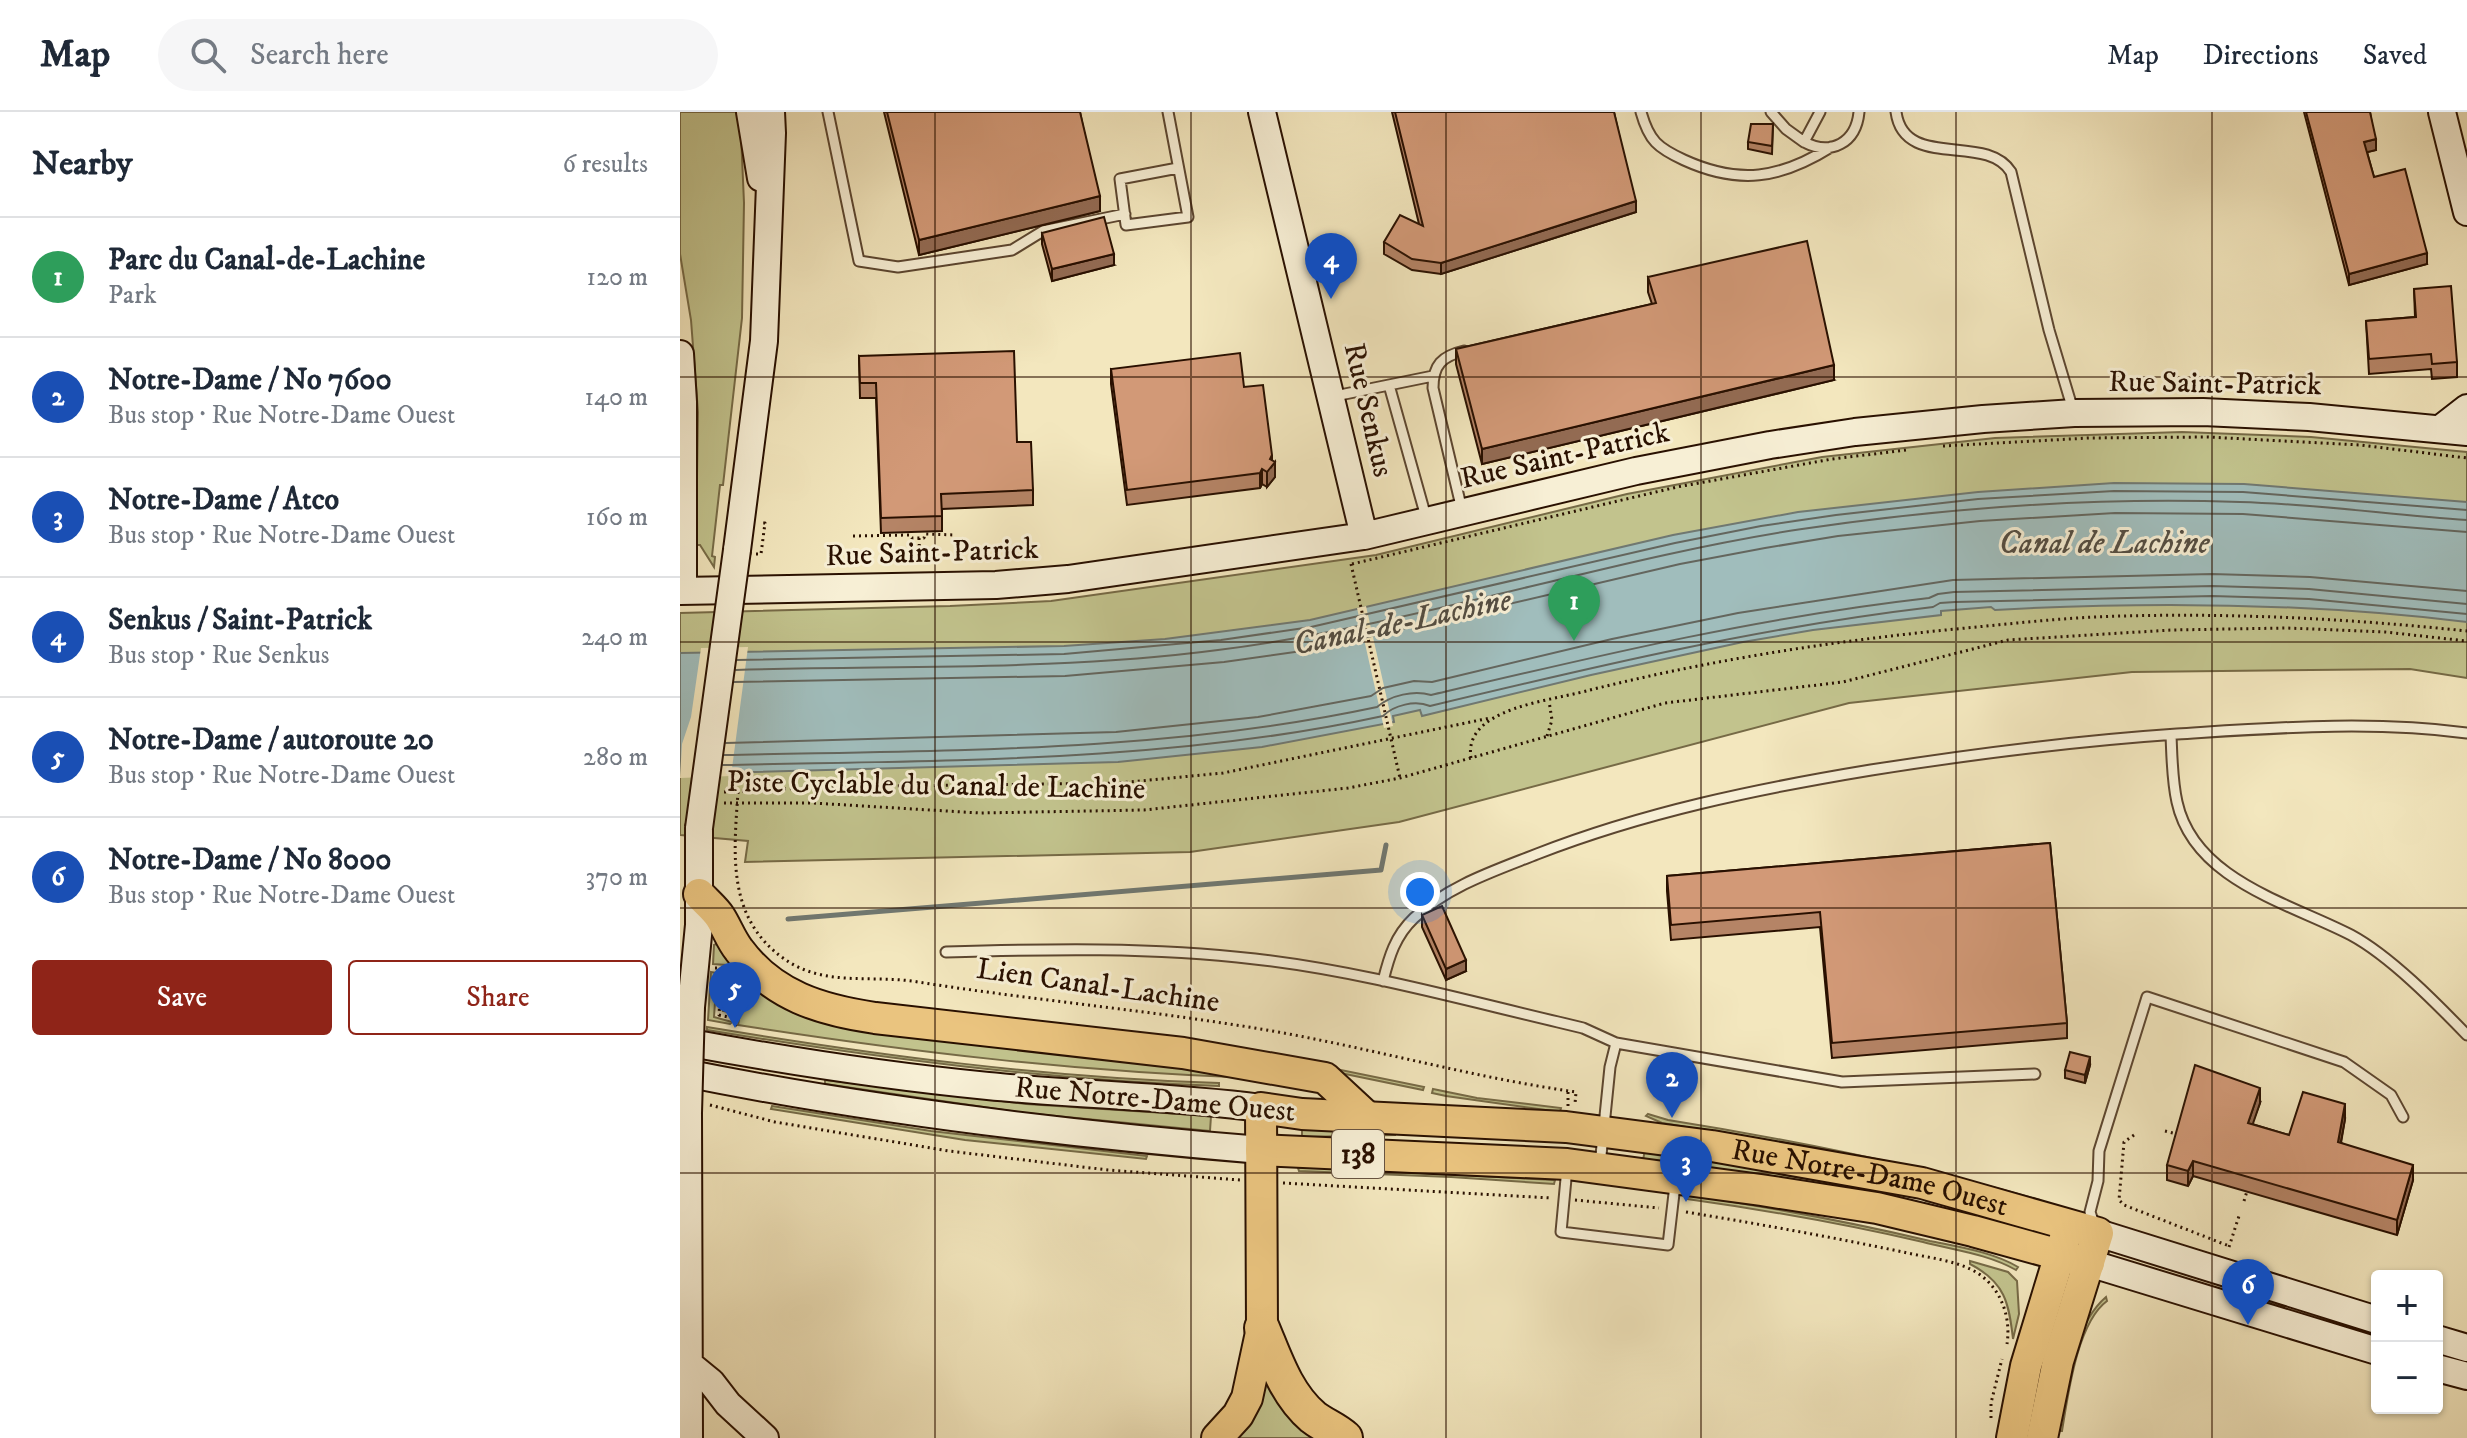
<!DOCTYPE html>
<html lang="en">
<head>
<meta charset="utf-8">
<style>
  :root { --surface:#fff; --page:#f6f6f7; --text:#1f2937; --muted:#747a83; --line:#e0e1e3; --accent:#8f2418 }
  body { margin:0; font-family:"IM FELL DW Pica",serif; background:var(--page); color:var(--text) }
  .controls { position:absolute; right:24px; bottom:24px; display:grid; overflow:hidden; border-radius:8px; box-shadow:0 2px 6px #0004 }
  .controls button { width:72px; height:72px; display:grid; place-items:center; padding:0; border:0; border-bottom:2px solid var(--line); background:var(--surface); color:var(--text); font:40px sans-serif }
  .you { position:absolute; left:740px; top:780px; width:28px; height:28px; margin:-20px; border:6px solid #fff; border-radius:50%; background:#1a73e8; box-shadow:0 0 0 12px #1a73e833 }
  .badge { display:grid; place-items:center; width:52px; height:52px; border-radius:50%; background:var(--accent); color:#fff; font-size:26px; font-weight:700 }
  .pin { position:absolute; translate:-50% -66px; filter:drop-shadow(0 2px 4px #0008) }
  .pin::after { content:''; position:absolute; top:42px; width:28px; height:24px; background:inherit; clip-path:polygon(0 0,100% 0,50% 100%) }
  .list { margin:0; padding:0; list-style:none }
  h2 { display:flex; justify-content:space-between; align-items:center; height:104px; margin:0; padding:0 32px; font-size:34px }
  h2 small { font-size:26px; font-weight:400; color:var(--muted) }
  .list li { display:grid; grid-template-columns:52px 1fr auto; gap:24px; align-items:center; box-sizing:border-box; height:120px; padding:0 32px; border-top:2px solid var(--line) }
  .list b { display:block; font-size:30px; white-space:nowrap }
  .list p { margin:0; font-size:26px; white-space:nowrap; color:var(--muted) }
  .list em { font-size:26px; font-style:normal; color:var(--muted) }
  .actions { display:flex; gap:16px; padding:24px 32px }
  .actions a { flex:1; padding:18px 0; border:2px solid var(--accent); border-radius:8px; text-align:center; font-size:28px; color:var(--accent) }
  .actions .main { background:var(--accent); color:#fff }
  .icon { flex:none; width:44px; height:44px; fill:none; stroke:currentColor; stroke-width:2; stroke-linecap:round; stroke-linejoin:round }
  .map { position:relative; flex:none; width:1787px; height:1326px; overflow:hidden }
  header { display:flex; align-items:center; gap:48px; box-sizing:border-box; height:112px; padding:0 40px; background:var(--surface); border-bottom:2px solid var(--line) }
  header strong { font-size:38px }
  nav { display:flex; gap:44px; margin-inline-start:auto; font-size:28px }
  .search { width:560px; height:72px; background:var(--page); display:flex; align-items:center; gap:20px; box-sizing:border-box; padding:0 28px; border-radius:44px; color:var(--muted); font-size:30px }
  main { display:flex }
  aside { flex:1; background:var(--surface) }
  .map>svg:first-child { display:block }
</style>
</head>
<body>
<header>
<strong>Map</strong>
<div class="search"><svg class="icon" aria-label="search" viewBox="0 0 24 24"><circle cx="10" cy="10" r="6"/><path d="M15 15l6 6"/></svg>Search here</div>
<nav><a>Map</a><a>Directions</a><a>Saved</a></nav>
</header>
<main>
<aside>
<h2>Nearby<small>6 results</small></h2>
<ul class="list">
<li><span class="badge" style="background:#2e9e5b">1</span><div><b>Parc du Canal-de-Lachine</b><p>Park</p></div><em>120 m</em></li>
<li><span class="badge" style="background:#1a4fb4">2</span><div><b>Notre-Dame / No 7600</b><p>Bus stop · Rue Notre-Dame Ouest</p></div><em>140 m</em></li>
<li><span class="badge" style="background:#1a4fb4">3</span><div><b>Notre-Dame / Atco</b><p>Bus stop · Rue Notre-Dame Ouest</p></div><em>160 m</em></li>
<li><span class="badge" style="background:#1a4fb4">4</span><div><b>Senkus / Saint-Patrick</b><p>Bus stop · Rue Senkus</p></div><em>240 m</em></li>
<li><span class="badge" style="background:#1a4fb4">5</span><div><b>Notre-Dame / autoroute 20</b><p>Bus stop · Rue Notre-Dame Ouest</p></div><em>280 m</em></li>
<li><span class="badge" style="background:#1a4fb4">6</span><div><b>Notre-Dame / No 8000</b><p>Bus stop · Rue Notre-Dame Ouest</p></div><em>370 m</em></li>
</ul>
<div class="actions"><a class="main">Save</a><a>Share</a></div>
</aside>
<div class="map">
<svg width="1787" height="1326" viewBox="0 0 1787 1326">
  <rect width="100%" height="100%" fill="#f3e7be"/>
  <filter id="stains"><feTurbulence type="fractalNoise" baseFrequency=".0025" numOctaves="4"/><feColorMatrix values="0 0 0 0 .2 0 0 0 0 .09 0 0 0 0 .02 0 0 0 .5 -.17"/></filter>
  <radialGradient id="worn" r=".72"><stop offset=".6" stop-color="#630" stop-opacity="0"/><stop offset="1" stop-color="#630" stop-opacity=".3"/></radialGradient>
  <path fill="#c2c38d" stroke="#766a46" stroke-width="2" d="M 0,0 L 60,0 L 64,91 L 62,206 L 43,373 L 40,373 L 32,444 L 35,445 L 34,455 L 20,433 L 16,433 L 16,428 L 18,300 L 11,208 L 0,142 Z
    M 1502,320 L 1631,325 L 1787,340 L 1787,566 L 1730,557 L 1452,560 L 1169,591 L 719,710 L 510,740 L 65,750 L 68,729 L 0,723 L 0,501 L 270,494 L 371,489 L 696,443 L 947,382 L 1142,345 L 1315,326 Z
    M 40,830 L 65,862 L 363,936 L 574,966 C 399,960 231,940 58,913 L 60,902 L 43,899 L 46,853 L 33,852 L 34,833 Z
    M 31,860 L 37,861 L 34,905 L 52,910 L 50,912 L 28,908 Z
    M 27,915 C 196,943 367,966 539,971 L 539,974 C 367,968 197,946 27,918 Z
    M 588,943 L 744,975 L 743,978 L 588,946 Z
    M 145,968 L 346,992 L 531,1004 L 530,1019 L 345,1001 L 145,972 Z
    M 753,977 L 797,986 L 881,996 L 880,1000 L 766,984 L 752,981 Z
    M 92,994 L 251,1019 L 467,1044 L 466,1047 L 285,1028 L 91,997 Z
    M 968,1002 L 988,1008 C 1114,1028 1237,1053 1360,1088 L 1359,1091 L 1142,1037 L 982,1011 L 966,1004 Z
    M 622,1016 L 715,1019 L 715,1023 L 622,1025 Z
    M 965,1038 L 1216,1077 L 1276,1096 L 1246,1089 L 1240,1085 L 963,1048 Z
    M 623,1055 L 875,1068 L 874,1072 L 771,1065 L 619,1059 L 618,1056 Z
    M 1008,1083 C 1089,1095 1170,1110 1250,1129 C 1279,1135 1313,1140 1338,1155 L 1336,1158 C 1308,1142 1274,1138 1243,1130 C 1165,1112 1086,1098 1007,1087 Z
    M 1290,1149 L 1328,1160 L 1337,1169 L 1339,1202 L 1333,1227 C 1329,1191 1325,1170 1290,1152 Z
    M 1426,1185 L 1427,1189 C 1397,1211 1388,1283 1382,1319 L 1379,1319 C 1386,1277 1392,1214 1426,1185 Z
    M 586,1258 L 650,1326 L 557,1326 L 568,1314 Z"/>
  <path fill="#a0bdbc" stroke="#707871" stroke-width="2" d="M 1434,371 L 1564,372 L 1787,390 L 1787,510 C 1630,491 1473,489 1315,498 L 1311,495 L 1261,499 L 1261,503 L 1133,518 L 1063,530 L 911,563 L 742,604 L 740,598 L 713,604 L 714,610 L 582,635 L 438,650 L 0,662 L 0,541 L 384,534 L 485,527 L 630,508 L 993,423 L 1118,400 L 1298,380 Z"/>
  <path fill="#f3e7be" d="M 686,494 L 713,614 L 704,616 L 677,496 Z
    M 68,535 L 51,664 L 0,666 L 2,632 L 11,605 L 21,536 Z"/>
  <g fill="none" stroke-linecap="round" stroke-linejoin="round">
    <path stroke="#64665e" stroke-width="2" d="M 57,548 L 384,542 L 541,528 L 631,515 L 995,431 L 1081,414 L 1156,403 L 1298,387 L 1434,379 L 1563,380 L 1787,398
      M 56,558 C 217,553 378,559 538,538 C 736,513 925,447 1122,417 C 1265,396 1415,385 1560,390 C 1636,392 1711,403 1787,408
      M 54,570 L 385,564 L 544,550 L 636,537 L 1000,452 L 1085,436 L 1158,424 L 1300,409 L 1435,401 L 1563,402 L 1787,420
      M 46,631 L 436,620 L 578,605 L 691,584 L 703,576 L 734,569 L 752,570 L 932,527 L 1058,501 L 1273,468 L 1532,462 L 1630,465 L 1787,479
      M 44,643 C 263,638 482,641 697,595 C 711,583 734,578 751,583 C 917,544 1080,505 1249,486 L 1258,482 L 1274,480 L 1532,474 L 1629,477 L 1787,492
      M 43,653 C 264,648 486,651 703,604 C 714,593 735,588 750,594 C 917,554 1082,515 1253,495 L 1260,491 L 1275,490 L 1532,484 L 1629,487 L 1787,502"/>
    <path stroke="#707871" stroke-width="5" d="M 108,807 L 701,758 L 706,733"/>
    <defs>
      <path id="lane" d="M 148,0 L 179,149 L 218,155 L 332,138 L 363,119 L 445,102
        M 488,0 L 508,105 L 446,113 L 440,67 L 498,56
        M 961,0 C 969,29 978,36 1004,48 C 1059,73 1100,67 1151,35
        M 1091,0 L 1106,17 L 1124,30
        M 1140,0 L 1124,30 C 1151,44 1176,31 1179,0
        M 1216,0 C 1224,59 1306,20 1331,60 L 1369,218 L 1393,298
        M 709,273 L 746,405
        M 655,284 L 753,264
        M 782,398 L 753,276 C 753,253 762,244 784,239
        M 1491,623 C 1492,645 1492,668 1497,690 C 1514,768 1609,791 1671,823 C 1710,844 1756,891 1787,923
        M 266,840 C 369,837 472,835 575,847 C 675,858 780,887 878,910 L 903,916 L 936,931
        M 703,869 C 709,845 715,824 734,806 C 768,774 814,759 857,742 C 965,700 1076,677 1191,658 C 1293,642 1394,629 1497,622 C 1593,616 1691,608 1787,621
        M 920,1053 L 930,955 L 936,931 L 1162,970 L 1355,962
        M 887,1056 L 881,1120 L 988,1133 L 995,1073
        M 1415,1115 L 1410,1100 L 1418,1069 L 1419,1039 L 1467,885 L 1664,950 L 1711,983 L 1723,1005"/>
      <path id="secondary" d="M 70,0 L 81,66
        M 582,0 L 684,424
        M 1762,0 L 1787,100
        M 0,242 L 3,290 L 3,479
        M 1760,317 L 1787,296
        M 57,438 L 84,229 L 92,21 L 91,0
        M 0,479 L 316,473 L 388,467 L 684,424 L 956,359 L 1090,333 L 1175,320 L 1303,307 L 1394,301 L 1523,300 L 1629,305 L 1787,320
        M 11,895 L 19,813 L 19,716
        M 0,929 C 102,948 205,964 308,974 C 399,983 491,984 581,996
        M 0,960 C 193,999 386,1022 581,1038
        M 8,1001 L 9,1326
        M 1418,1121 L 1697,1208
        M 1409,1151 L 1697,1239
        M 1757,1227 L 1787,1236
        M 9,1252 L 31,1270 L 48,1292 L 85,1326
        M 1757,1256 L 1787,1264"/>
      <g id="primary">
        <path d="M 19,782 C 26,790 35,797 40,805 C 47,816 51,828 59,838 C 93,884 141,898 195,906 L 503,941 L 645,966 L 686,1004"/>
        <path d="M 581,1038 L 887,1052 L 1081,1078 L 1197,1096 L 1293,1119 L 1409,1151"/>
        <path id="s1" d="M 537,1326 L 558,1303 L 567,1286 L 582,1216 L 581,996 L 622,1002 L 886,1015 L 1032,1034 L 1242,1071 L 1418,1121 L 1378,1249 L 1362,1326"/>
        <path d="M 1332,1326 L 1346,1254 L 1385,1126"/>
      </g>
      <path id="highway" d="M 582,1216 C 595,1247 606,1282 633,1305 C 643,1313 655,1317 665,1326"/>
    </defs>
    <use href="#lane" stroke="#5c4630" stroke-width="13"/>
    <use href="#secondary" stroke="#291000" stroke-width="30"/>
    <use href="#primary" stroke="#291000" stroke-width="34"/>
    <use href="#highway" stroke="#291000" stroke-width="38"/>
    <path stroke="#291000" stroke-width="3" stroke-dasharray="2 4" stroke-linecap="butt" d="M 1263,334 L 1409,326 L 1528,325 L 1680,333 L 1787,346
      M 173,424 L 230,423 L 232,426 L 244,426 L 245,422 L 276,423
      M 239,426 L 240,454
      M 76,442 L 81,442 L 85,411 L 81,411
      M 671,452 L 720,666
      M 672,452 L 997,375 L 1152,347 L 1227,338
      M 867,624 L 872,608 L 869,589
      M 791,646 C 788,629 797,616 812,607 C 837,591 881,586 910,578 C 1034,547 1159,528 1286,516 C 1338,511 1390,505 1443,504 C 1558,501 1672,507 1787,519
      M 44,680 L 142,675 L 439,671 L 543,661 L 810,606
      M 58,680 C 54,740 46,805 103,846 C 144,876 192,862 238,870 C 358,889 479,899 598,920 C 698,938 796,966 896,980 L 895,992
      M 44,691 L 133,691 L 300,701 L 464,698 L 668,676 L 720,666 L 985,591 L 1163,570 L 1328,528 L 1491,518 L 1607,516 L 1705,520 L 1787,529
      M 35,856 L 42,856 L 39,903 L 57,907 L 55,916
      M 30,993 L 95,1010 L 269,1039 L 428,1058 L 560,1068
      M 888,994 L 888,979
      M 1485,1019 L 1497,1022
      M 1454,1023 L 1444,1030 L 1439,1088 L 1444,1093 L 1549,1134
      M 603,1071 L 871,1086
      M 895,1088 L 979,1096
      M 1564,1089 L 1567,1079
      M 1006,1100 C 1079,1112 1151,1125 1223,1140 C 1248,1146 1278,1148 1299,1162 C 1322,1178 1331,1206 1327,1232
      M 1549,1135 L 1559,1104
      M 1311,1306 L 1311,1291 L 1322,1247"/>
    <use href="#lane" stroke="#f7efd5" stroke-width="9"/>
    <use href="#secondary" stroke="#f7efd5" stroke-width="26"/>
    <use href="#primary" stroke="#eac47f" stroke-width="30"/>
    <use href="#highway" stroke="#eac47f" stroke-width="34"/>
    <defs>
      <path id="secondary-bridge" d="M 19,716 L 57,438
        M 8,1001 L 11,895"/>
    </defs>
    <use href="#secondary-bridge" stroke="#291000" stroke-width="30" stroke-linecap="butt"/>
    <use href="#secondary-bridge" stroke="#f7efd5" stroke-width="26"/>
  </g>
  <path fill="#b58466" stroke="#291000" stroke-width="2" d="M 204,0 L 400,0 L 420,99 L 239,143 Z
    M 712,0 L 934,0 L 956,100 L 761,162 L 732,158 L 704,142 L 704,130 L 739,112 Z
    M 1624,0 L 1690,0 L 1696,38 L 1687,40 L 1694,65 L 1747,152 L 1669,173 Z
    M 1093,12 L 1092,42 L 1068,37 L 1068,30 Z
    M 362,121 L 434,153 L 372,169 L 362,132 Z
    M 968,165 L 1154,268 L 802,352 L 776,252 L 776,237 L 972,192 L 968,180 Z
    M 1734,177 L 1777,250 L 1777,265 L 1752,267 L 1751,257 L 1689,262 L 1686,209 L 1735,205 Z
    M 179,244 L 337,330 L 353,378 L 353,393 L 262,397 L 262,419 L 201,421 L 196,286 L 180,286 Z
    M 431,257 L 564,275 L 592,349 L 595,365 L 587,375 L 582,372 L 580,376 L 447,393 L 431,272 Z
    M 1370,731 L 1387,911 L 1387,926 L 1152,946 L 1140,815 L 991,828 L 987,779 L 987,764 Z
    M 742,803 L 786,859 L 766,868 L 742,815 Z
    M 1410,953 L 1405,971 L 1385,966 L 1385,958 Z
    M 1580,991 L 1572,1012 L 1609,1023 L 1665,1007 L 1661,1031 L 1733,1068 L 1717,1123 L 1513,1064 L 1508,1074 L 1487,1068 L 1487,1053 Z"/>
  <path fill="#936b53" stroke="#291000" stroke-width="2" d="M 1696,27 L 1696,38 L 1684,41 L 1684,30 Z
    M 420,84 L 420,99 L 239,143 L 239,128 Z
    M 956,89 L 956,100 L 761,162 L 761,151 Z
    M 1747,141 L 1747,152 L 1669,173 L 1669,162 Z
    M 434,142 L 434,153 L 372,169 L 372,157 Z
    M 1154,253 L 1154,268 L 802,352 L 802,337 Z
    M 592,343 L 592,354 L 595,350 L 595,365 L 587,375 L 587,360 L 590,347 Z
    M 582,357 L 582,372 L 580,376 L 580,361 Z
    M 786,848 L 786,859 L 766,868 L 766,857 Z
    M 1410,945 L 1410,953 L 1405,971 L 1405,963 Z
    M 1580,976 L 1580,991 L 1568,1026 L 1568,1011 Z
    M 1665,992 L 1665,1007 L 1658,1045 L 1658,1030 Z
    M 1513,1049 L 1513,1064 L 1508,1074 L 1508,1059 Z
    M 1733,1053 L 1733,1068 L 1717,1123 L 1717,1108 Z"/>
  <path fill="#d29977" stroke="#291000" stroke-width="2" d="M 207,0 L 400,0 L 420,84 L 239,128 Z
    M 715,0 L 934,0 L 956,89 L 761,151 L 732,147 L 704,130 L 720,103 L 743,114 Z
    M 1626,0 L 1690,0 L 1696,27 L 1684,30 L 1694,65 L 1725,57 L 1747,141 L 1669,162 Z
    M 1071,12 L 1093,12 L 1092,34 L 1068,30 Z
    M 424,105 L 434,142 L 372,157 L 362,121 Z
    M 1127,129 L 1154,253 L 802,337 L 776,237 L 976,191 L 968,165 Z
    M 1771,174 L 1777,250 L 1752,252 L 1751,242 L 1689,247 L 1686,209 L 1736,205 L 1734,177 Z
    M 334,239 L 337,330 L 351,330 L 353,378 L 261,382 L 262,404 L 201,406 L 196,271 L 180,271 L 179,244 Z
    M 560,241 L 564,275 L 583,273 L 592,343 L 590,347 L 595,350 L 587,360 L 582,357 L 580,361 L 447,378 L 431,257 Z
    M 1370,731 L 1387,911 L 1152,931 L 1140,800 L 991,813 L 987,764 Z
    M 762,794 L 786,848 L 766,857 L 742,803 Z
    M 1390,940 L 1410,945 L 1405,963 L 1385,958 Z
    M 1515,953 L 1580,976 L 1568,1011 L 1609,1023 L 1623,980 L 1665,992 L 1658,1030 L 1733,1053 L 1717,1108 L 1513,1049 L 1508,1059 L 1487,1053 Z"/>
  <path fill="none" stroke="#291000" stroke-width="2" stroke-opacity="0.55" d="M 255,0 L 255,1326M 511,0 L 511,1326M 766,0 L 766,1326M 1021,0 L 1021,1326M 1276,0 L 1276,1326M 1532,0 L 1532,1326M 0,265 L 1787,265M 0,530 L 1787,530M 0,796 L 1787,796M 0,1061 L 1787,1061"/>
  <g text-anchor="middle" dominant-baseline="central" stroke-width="6" stroke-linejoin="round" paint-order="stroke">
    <rect fill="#f7efd5" stroke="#675340" stroke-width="2" x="652" y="1018" width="52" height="48" rx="6"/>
    <g font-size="28" font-weight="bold" fill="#291000">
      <text x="678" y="1042">138</text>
    </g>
    <g font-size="30" fill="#291000" stroke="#f7efd5">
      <text transform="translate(1535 272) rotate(1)">Rue Saint-Patrick</text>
      <text transform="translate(688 298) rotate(77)">Rue Senkus</text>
      <text transform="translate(885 344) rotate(-13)">Rue Saint-Patrick</text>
      <text transform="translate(252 441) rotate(-2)">Rue Saint-Patrick</text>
      <text transform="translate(256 674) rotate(1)">Piste Cyclable du Canal de Lachine</text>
      <text transform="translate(418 874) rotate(8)">Lien Canal-Lachine</text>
      <text transform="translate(475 988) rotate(5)">Rue Notre-Dame Ouest</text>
      <text stroke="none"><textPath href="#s1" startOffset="956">Rue Notre-Dame Ouest</textPath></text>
    </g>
    <g font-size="32" font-style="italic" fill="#534d42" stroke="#f7efd5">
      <text x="1424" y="432">Canal de Lachine</text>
      <text transform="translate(722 511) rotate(-12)">Canal-de-Lachine</text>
    </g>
  </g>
  <rect width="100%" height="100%" filter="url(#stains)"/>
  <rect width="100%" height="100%" fill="url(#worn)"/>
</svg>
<div class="controls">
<button>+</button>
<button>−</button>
</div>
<div class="you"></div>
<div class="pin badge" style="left:894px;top:529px;background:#2e9e5b">1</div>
<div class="pin badge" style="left:992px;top:1006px;background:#1a4fb4">2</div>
<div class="pin badge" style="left:1006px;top:1090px;background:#1a4fb4">3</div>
<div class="pin badge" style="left:651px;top:187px;background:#1a4fb4">4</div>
<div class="pin badge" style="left:55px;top:916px;background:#1a4fb4">5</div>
<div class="pin badge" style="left:1568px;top:1213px;background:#1a4fb4">6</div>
</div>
</main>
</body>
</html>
